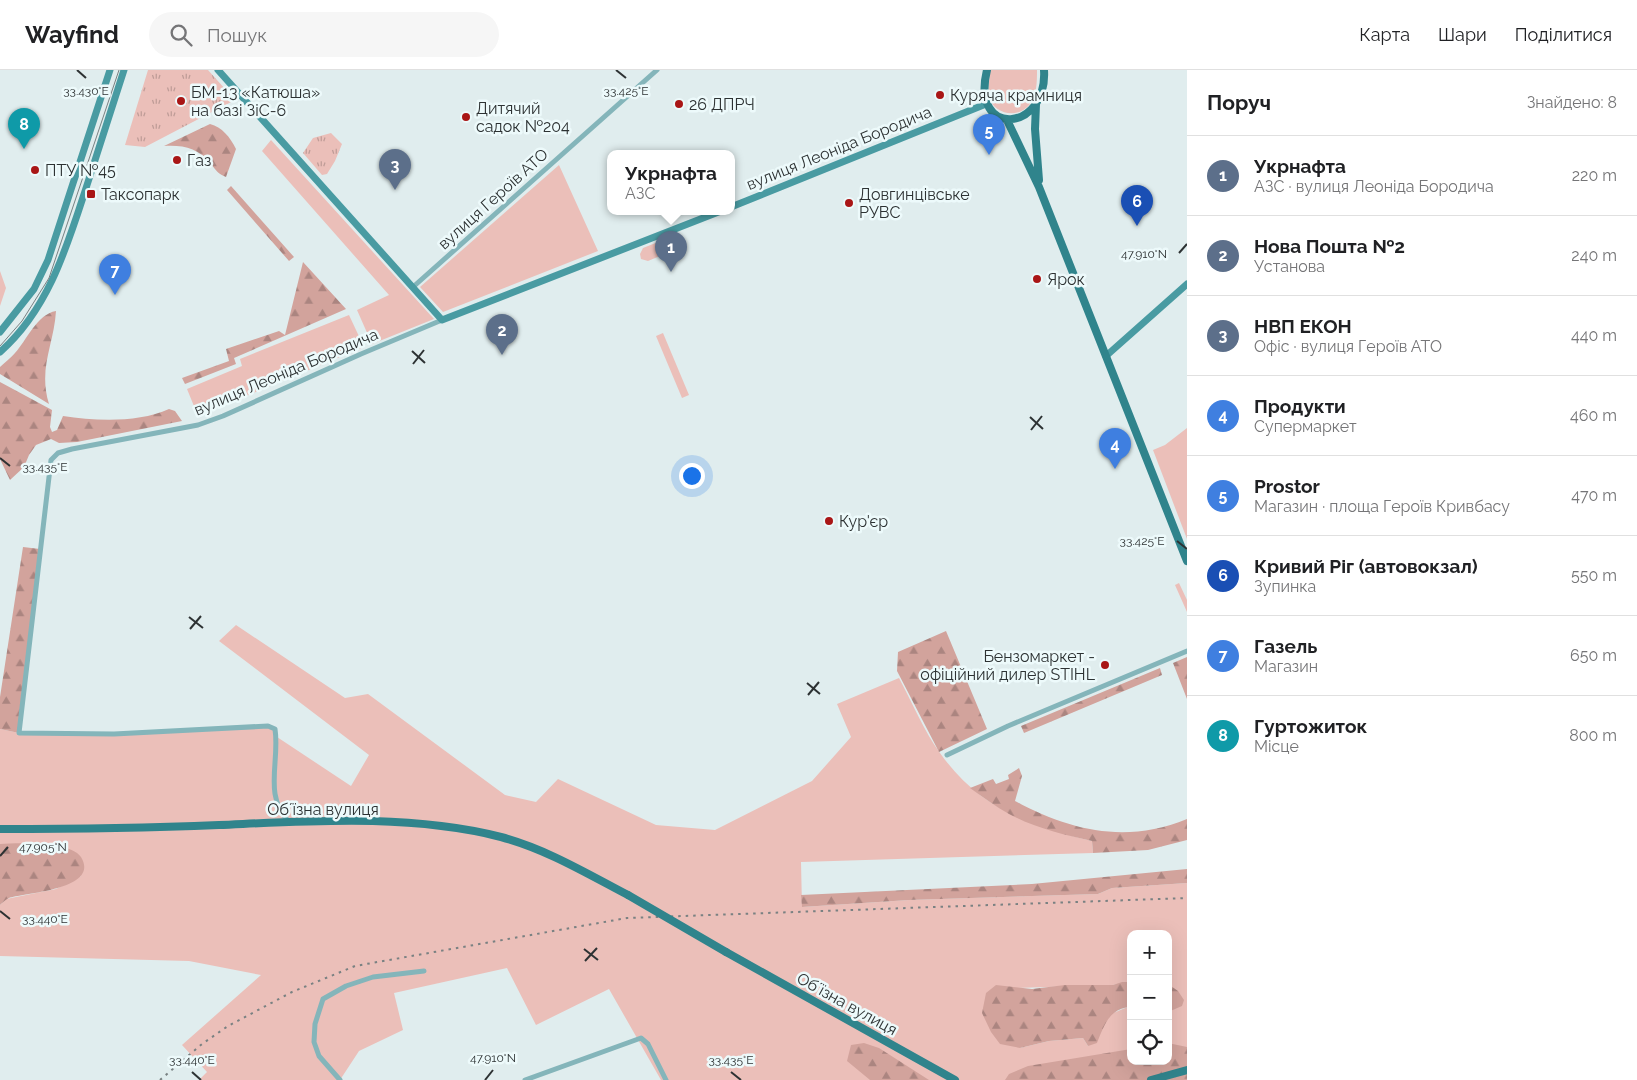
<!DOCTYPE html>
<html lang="uk">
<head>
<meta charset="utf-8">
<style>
  :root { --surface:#fff; --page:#f6f6f6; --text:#202124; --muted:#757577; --line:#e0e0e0; --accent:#2563eb }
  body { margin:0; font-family:Raleway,sans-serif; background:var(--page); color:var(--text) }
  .controls { position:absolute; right:15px; bottom:15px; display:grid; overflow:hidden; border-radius:10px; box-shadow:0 5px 20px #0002 }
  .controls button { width:45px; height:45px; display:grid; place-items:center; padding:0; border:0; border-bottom:1px solid var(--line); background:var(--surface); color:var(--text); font:25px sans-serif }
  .you { position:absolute; left:691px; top:405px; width:18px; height:18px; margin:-12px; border:4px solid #fff; border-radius:50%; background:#1a73e8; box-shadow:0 0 0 8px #1a73e833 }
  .badge { display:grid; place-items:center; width:32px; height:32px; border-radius:50%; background:var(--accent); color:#fff; font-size:16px; font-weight:700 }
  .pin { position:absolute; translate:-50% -41px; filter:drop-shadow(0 1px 2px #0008) }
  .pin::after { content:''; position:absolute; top:26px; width:18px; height:15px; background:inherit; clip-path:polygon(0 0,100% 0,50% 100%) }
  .popup { position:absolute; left:607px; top:80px; width:128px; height:65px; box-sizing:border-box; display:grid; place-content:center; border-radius:10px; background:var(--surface); filter:drop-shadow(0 1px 4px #0005); font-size:16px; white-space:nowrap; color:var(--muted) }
  .popup b { font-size:19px; color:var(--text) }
  .popup::after { content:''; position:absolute; left:50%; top:100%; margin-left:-10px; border:10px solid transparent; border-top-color:var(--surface) }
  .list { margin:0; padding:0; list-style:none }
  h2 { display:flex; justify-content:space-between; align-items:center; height:65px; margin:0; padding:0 20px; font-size:21px }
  h2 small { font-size:16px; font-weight:400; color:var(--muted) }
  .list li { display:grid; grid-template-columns:32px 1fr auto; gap:15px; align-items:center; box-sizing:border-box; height:80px; padding:0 20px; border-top:1px solid var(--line) }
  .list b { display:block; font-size:19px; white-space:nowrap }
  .list p { margin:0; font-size:16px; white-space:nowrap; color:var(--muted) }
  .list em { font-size:16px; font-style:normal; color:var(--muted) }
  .icon { flex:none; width:28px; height:28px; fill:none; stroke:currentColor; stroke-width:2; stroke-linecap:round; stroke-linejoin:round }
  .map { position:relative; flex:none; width:1187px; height:1010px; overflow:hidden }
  header { display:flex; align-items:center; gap:30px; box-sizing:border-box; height:70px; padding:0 25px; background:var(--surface); border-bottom:1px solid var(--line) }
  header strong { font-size:24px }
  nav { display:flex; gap:28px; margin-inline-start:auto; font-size:18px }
  .search { width:350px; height:45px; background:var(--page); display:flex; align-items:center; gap:12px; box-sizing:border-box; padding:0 18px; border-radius:28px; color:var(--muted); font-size:19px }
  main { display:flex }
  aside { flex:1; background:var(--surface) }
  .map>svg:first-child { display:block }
</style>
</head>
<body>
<header>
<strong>Wayfind</strong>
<div class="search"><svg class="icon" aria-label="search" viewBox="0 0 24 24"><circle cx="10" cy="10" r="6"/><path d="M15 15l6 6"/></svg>Пошук</div>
<nav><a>Карта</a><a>Шари</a><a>Поділитися</a></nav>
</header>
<main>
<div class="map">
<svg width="1187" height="1010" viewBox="0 0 1187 1010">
  <defs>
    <pattern id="forest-firs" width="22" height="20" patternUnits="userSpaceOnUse" patternTransform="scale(1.25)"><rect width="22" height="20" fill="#d2a39c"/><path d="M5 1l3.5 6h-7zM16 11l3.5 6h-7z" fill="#ab8580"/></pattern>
    <pattern id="park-tufts" width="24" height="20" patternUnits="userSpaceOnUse" patternTransform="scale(1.25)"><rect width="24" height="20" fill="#ebbfb9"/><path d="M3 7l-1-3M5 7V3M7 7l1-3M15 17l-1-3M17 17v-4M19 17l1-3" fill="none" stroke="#bf9c97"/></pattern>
  </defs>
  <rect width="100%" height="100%" fill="#e0edee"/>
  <path fill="#ebbfb9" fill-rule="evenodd" d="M 990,0 L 1037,0 C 1037,11 1037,25 1030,34 C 1019,49 994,45 989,27 C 987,20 990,8 990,0 Z
    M 271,70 L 434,249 L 372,274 L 357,240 L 389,225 L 262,81 Z
    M 559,95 L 598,181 L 443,242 L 420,217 Z
    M 673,166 L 681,170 L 679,178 L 648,191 L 641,189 L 640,184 L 643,178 Z
    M 0,201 L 6,218 L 0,236 Z
    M 349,245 L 364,277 L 198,346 L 187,319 L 242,296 L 240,289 Z
    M 663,263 L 689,325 L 682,328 L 656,266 Z
    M 1187,358 L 1187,469 L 1153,380 L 1165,375 Z
    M 1179,513 L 1187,530 L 1187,542 L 1175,515 Z
    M 236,555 L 345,628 L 368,624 L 505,725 L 536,732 L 558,709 L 656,755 L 715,760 L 812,711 L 851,667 L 837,634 L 899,608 C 912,632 924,661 940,683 C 980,739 1028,755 1092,771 L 1093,783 L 801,792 L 802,837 L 909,830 L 1098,824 L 1112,818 L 1187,813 L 1187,1010 L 661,1010 L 609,919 L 536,955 L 507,898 L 394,923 L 403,960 L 359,981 L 340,1010 L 199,1010 L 207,1002 L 182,975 L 261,905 L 189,891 L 0,886 L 0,835 L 6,829 L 56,819 L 81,806 L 65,777 L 0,774 L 0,659 L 19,663 L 114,664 L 268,656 L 275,659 L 277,667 L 351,716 L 369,685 L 219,571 ZM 1131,864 L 1168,864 L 1168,914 L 1172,914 L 1172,941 L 1168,942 L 1168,991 L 1131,991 L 1130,936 L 1111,944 L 1088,976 L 1083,968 L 1049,971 L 1020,978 L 1015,918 L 1113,915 L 1131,912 Z"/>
  <path fill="url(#forest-firs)" d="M 210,54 C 222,57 230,67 236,79 L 226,107 C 218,104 216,100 211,94 C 198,78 184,75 164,76 Z
    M 231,116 L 294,187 L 289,191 L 227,120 Z
    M 303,192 L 346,239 L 234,288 L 236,294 L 185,314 L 182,308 L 229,291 L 226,279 L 279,261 L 285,265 Z
    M 56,241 C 54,275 38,298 49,334 L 0,304 L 0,297 C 5,292 11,288 15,283 C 27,270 37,244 56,241 Z
    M 0,312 L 52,340 L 50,357 L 52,362 L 57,360 L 63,346 C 96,351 138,353 169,339 L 175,341 L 182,351 L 77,372 L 59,373 L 51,369 L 36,375 L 29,385 L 24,397 L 10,410 L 0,389 Z
    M 23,477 L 40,479 L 19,663 L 0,659 L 0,627 Z
    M 946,561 L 987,659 L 939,682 L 897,601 L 898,582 Z
    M 1187,587 L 1187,629 L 1173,593 Z
    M 1160,598 L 1162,605 L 1024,663 L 1021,656 Z
    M 1019,698 L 1022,706 L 1015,731 C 1071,761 1126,774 1187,749 L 1187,770 L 1148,780 L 1093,783 L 1092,771 C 1064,765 1035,758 1009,744 C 996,737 983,727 970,718 L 993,709 L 996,714 L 1009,709 L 1008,705 Z
    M 0,774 C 18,773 70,771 81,787 C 101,820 23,823 9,828 C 5,830 3,832 0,835 Z
    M 1187,799 L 1187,813 L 1112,818 L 1098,824 L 909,830 L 802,837 L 801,825 L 1032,814 Z
    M 1122,912 L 1131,912 L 1131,937 C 1109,938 1104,956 1097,973 L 1088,976 L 1083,968 L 1049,971 L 1020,978 L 1000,974 L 991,962 L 982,943 L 986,923 L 996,915 L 1032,919 L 1065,915 L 1113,915 Z
    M 1168,914 L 1178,921 L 1184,930 L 1182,936 L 1168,942 Z
    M 864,973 L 879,978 L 929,1010 L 870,1010 L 847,991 L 851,975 Z
    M 1168,973 L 1187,977 L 1187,1010 L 1005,1010 L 1009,1004 L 1028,996 L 1131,979 L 1131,991 L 1168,991 Z"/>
  <path fill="url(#park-tufts)" d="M 148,0 L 208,0 L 235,30 L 145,77 L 125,75 Z
    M 331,63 L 342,74 L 335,91 L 327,104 L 322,105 L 303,83 L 313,68 Z"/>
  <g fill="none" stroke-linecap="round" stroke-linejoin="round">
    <path stroke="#84b5ba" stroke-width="5" d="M 413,217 L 657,0
      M 947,685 L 1008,656 L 1187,581
      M 289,752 C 263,726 280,691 275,659 L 268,656 L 114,664 L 19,663 L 51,390 L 58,383 L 72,379 L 198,355 L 223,346 L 361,284 L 442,250
      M 340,1010 L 319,986 L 314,972 L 315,954 L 323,929 L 346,916 L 373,907 L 424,901
      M 525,1010 L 641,968 L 648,974 L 666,1010"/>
    <path stroke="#499ba2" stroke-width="7" d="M 218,0 L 442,250 L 721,141
      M 731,137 L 986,34
      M 0,262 L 34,219 L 48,190 L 110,0
      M 0,282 C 50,238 68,173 88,112 C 100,75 112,37 124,0
      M 1106,286 L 1187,214"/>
    <path stroke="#30848c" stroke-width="8" d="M 987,0 C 970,69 1048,62 1044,0
      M 1036,34 L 1035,59 L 1039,110
      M 1007,50 L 1039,117 L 1187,491
      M 0,759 C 73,759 146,758 219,755 C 312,751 410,744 501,767 C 546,779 586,803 628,825
      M 726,882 L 955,1010
      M 1151,1010 L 1187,1000"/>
    <path stroke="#798182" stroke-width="1" d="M 0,276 L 22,251 L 49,208 L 119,0"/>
    <path stroke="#798182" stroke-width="2" stroke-dasharray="2.5 5" stroke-linecap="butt" d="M 160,1010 L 202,974 L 228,956 L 292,922 L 355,896 L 627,848 L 1187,828"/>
    <path stroke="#30848c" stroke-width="8" d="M 628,825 L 726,882"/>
  </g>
  <path fill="none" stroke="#2d3233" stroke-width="2" d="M 77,0 L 86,8M 616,0 L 626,8M 1179,183 L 1187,174M 412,281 L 425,293M 413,294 L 424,280M 1030,347 L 1043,359M 1031,360 L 1042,346M 0,388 L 10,396M 1177,471 L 1187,479M 189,547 L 203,558M 190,559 L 201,546M 807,613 L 820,624M 808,625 L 819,612M 0,786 L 8,777M 0,841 L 10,849M 584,879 L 598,890M 585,891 L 597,878M 192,1002 L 201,1010M 731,1002 L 741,1010M 485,1010 L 493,1000"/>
  <g fill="#a91616" stroke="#edfafb" stroke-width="2">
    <circle cx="940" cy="25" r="5"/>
    <circle cx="181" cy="31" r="5"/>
    <circle cx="679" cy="34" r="5"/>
    <circle cx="466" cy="47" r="5"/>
    <circle cx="177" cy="90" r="5"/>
    <circle cx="35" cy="100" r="5"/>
    <rect x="86" y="119" width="10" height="10" rx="2.5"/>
    <circle cx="849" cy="133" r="5"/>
    <circle cx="1037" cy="209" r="5"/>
    <circle cx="829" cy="451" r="5"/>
    <circle cx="1105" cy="595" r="5"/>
  </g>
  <g text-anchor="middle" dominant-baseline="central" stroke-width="5" stroke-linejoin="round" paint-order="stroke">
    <g font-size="16" fill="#2d3233" stroke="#edfafb" text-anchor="start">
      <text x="191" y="22">БМ-13 «Катюша»<tspan x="191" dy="18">на базі ЗіС-6</tspan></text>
      <text x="950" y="25">Куряча крамниця</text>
      <text x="689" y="34">26 ДПРЧ</text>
      <text x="476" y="38">Дитячий<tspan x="476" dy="18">садок №204</tspan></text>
      <text x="187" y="90">Газ</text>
      <text x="45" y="100">ПТУ №45</text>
      <text x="101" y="124">Таксопарк</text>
      <text x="859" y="124">Довгинцівське<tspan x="859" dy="18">РУВС</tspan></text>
      <text x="1047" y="209">Ярок</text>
      <text x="839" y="451">Кур'єр</text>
      <text x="1095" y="586" text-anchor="end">Бензомаркет -<tspan x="1095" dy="18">офіційний дилер STIHL</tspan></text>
    </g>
    <g font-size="16" fill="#2d3233" stroke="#edfafb">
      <text transform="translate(839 78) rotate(-22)">вулиця Леоніда Бородича</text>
      <text transform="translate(493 129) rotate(-42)">вулиця Героїв АТО</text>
      <text transform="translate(286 302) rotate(-23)">вулиця Леоніда Бородича</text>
      <text x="323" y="739">Обʼїзна вулиця</text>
      <text transform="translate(847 934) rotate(29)">Обʼїзна вулиця</text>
    </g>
  </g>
  <g font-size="12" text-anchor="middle" fill="#2d3233" stroke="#edfafb" stroke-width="5" stroke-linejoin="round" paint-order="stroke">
    <text x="86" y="25">33.430°E</text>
    <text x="626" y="25">33.425°E</text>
    <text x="1144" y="188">47.910°N</text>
    <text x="45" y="401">33.435°E</text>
    <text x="1142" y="475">33.425°E</text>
    <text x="43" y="781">47.905°N</text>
    <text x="45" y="853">33.440°E</text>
    <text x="493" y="992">47.910°N</text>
    <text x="192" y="994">33.440°E</text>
    <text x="731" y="994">33.435°E</text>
  </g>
</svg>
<div class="controls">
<button>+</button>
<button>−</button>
<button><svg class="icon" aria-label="locate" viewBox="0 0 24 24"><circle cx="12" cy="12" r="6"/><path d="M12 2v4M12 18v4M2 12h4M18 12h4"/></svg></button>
</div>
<div class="you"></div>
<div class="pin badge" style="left:671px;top:202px;background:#5c6f8a">1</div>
<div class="popup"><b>Укрнафта</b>АЗС</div>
<div class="pin badge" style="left:502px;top:285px;background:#5c6f8a">2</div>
<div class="pin badge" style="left:395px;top:120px;background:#5c6f8a">3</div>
<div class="pin badge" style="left:1115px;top:399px;background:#3f7fe0">4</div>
<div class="pin badge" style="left:989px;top:85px;background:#3f7fe0">5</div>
<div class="pin badge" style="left:1137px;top:156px;background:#1a4fb4">6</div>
<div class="pin badge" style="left:115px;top:225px;background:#3f7fe0">7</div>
<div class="pin badge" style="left:24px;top:79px;background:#0f9aa8">8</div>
</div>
<aside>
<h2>Поруч<small>Знайдено: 8</small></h2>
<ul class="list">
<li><span class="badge" style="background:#5c6f8a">1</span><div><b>Укрнафта</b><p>АЗС · вулиця Леоніда Бородича</p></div><em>220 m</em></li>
<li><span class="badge" style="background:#5c6f8a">2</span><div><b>Нова Пошта №2</b><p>Установа</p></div><em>240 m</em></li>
<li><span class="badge" style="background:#5c6f8a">3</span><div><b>НВП ЕКОН</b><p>Офіс · вулиця Героїв АТО</p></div><em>440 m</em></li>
<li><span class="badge" style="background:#3f7fe0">4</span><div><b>Продукти</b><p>Супермаркет</p></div><em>460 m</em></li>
<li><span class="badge" style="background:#3f7fe0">5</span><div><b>Prostor</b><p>Магазин · площа Героїв Кривбасу</p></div><em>470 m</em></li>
<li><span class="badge" style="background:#1a4fb4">6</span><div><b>Кривий Ріг (автовокзал)</b><p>Зупинка</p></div><em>550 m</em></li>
<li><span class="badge" style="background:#3f7fe0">7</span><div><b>Газель</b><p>Магазин</p></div><em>650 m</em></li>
<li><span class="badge" style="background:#0f9aa8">8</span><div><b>Гуртожиток</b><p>Місце</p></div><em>800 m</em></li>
</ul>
</aside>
</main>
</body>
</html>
